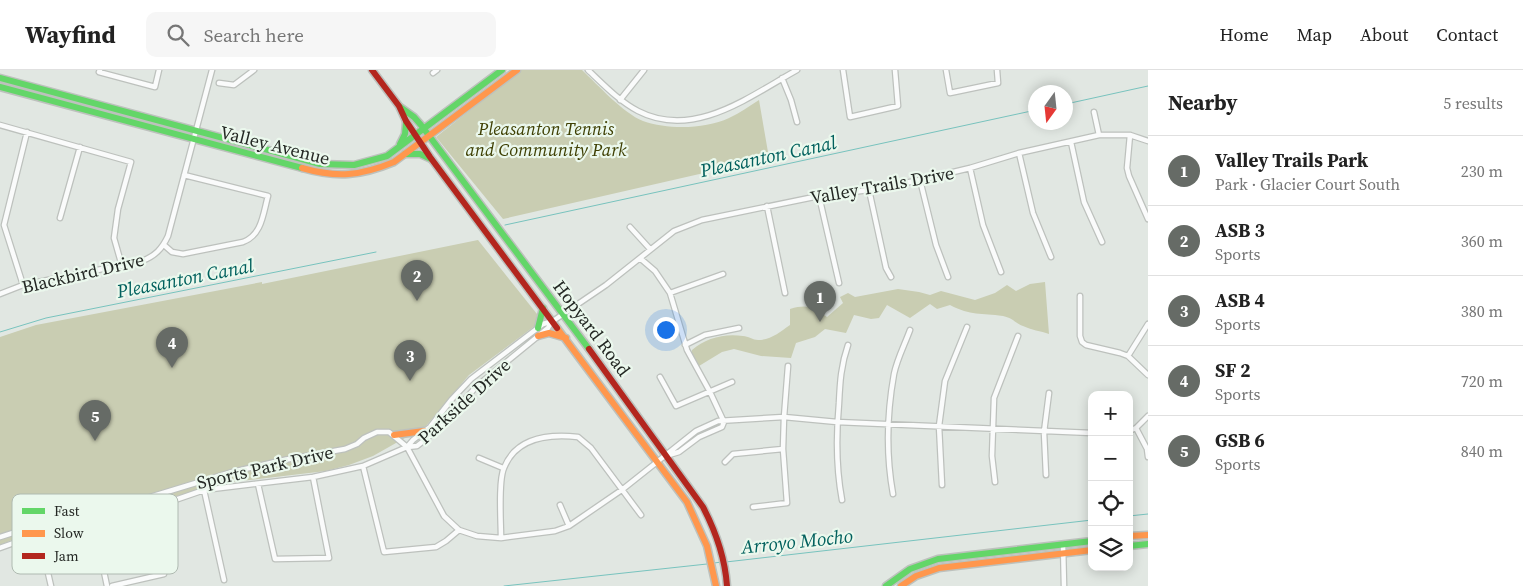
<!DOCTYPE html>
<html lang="en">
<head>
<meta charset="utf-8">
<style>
  :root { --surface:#fff; --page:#f6f6f6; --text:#222; --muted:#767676; --line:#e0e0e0; --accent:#666b66 }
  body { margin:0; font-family:"Source Serif 4",serif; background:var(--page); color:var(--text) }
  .controls { position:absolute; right:15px; bottom:15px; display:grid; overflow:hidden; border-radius:10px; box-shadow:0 2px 12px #0003 }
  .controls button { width:45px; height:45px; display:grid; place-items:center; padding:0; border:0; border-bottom:1px solid var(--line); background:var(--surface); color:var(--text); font:25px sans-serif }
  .compass { position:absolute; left:1028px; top:15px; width:45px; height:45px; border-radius:50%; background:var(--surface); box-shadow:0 2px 12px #0003; rotate:195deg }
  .you { position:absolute; left:665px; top:259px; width:18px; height:18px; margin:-12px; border:4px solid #fff; border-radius:50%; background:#1a73e8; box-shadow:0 0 0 8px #1a73e833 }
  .badge { display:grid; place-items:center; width:32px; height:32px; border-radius:50%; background:var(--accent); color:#fff; font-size:16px; font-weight:700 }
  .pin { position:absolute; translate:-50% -41px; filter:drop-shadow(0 1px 2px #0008) }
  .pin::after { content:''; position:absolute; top:26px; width:18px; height:15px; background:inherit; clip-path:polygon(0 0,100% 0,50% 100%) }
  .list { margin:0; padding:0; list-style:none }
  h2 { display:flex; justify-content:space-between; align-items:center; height:65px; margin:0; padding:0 20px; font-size:21px }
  h2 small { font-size:16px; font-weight:400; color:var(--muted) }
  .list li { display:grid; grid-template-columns:32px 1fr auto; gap:15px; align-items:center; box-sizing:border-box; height:70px; padding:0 20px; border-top:1px solid var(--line) }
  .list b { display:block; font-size:19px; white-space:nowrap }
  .list p { margin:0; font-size:16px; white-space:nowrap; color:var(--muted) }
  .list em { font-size:16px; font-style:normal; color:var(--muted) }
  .icon { flex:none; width:28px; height:28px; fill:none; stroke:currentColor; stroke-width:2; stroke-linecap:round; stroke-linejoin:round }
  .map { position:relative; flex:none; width:1148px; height:516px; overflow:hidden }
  header { display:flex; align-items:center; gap:30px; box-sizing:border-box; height:70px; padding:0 25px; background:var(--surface); border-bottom:1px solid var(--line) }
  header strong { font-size:24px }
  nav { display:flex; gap:28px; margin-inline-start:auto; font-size:18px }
  .search { width:350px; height:45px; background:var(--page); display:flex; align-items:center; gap:12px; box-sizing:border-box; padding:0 18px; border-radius:10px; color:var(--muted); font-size:19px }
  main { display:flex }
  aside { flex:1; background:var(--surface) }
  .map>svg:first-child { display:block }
</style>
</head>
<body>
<header>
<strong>Wayfind</strong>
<div class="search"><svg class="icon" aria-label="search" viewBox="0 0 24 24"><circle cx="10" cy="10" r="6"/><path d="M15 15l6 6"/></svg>Search here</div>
<nav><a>Home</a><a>Map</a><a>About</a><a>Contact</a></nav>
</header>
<main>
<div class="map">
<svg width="1148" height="516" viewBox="0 0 1148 516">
  <rect width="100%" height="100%" fill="#e1e7e2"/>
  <path fill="#c9cdb2" d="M 521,0 L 582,0 C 598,15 623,43 643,51 C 669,60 705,59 729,48 C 740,43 749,36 759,30 L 769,88 L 503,149 L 436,67 Z
    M 478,170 L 537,244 L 536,255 L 469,305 L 426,356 L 373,386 L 349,395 L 326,401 L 216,414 L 113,446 L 24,465 L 0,475 L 0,267 L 36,255 L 262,212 L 262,214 Z
    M 1045,212 L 1049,264 C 1041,261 1031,260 1023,256 C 1015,253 1013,248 1003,246 C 981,243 971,246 950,235 L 937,239 L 930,234 L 910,248 L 887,235 L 879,248 L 871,249 L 854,245 L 846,263 L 825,259 L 815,267 L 796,273 L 791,288 L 761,286 L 734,279 L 722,282 L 699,296 L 692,284 L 692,280 C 705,268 725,263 743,266 C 748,266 753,270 758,270 C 771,270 780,262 790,255 L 790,239 C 808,234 812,237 827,247 L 843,233 L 840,227 L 848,223 L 855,227 L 898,219 L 919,222 L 930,225 L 941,221 L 975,230 L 995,223 L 1007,215 L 1016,221 L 1030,214 Z"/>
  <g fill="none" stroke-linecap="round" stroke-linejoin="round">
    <path stroke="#78c3be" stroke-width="1" d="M 1066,34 L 1148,16
      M 505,155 L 1036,40
      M 0,262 L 46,248 L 376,182
      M 1129,446 L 1148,444
      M 726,492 L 1092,450
      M 714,493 L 722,492
      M 504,516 L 707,494"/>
    <defs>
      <path id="street" d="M 100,0 L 99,2 L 155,17 L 159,0
        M 588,0 C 604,15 619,31 638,41 C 694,70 750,26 797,0
        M 843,0 L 850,47 L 898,36 L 895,0
        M 946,0 L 950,23 L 998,13 L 997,0
        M 433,3 L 437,0
        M 782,8 L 791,30 L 797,52
        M 219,13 L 234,15 L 254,0
        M 620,30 L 644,0
        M 1094,42 L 1099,65
        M 0,55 L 131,92 L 118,139 L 114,168 L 122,196
        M 1130,65 L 1127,98 L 1129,106 L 1148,149
        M 1071,72 L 1084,132 L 1102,172
        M 1019,83 L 1033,143 L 1051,187
        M 970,98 L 983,155 L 1001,202
        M 920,110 L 936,175 L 948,207
        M 869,120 L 886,198 L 891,207
        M 819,126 L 839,213
        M 767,136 L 785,223
        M 60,148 L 80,77
        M 630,157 L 650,179
        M 164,175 L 172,182 L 183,184 L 243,172 C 262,165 263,144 268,126 L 184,105
        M 641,189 L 655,201 L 670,223 L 687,280 L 710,322 L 724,352
        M 23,215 L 4,155 L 27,62
        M 670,223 L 723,204
        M 0,224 L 23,215 L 142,191 C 155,186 162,179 168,166 L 212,0
        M 1080,226 L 1080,266 L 1082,272 L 1086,275 L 1120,283 L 1128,286 L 1148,305
        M 685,275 L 705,265 L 739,258
        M 1128,286 L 1148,254
        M 660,307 L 676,336 L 732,312
        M 1136,358 L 1147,379 L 1148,387
        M 1129,361 L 1136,358 L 1148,346
        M 407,377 L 413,370 L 430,357 L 452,329 L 471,309 L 543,254 L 553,251 L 606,215 L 674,161 L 702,150 L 819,126 L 869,120 L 920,110 L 970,98 L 1019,83 L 1099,65 L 1130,65 L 1148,71
        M 669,385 L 679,382 L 699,367 L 722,357 L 724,352
        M 479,388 L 503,398
        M 725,392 L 733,384 L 783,379
        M 363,396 L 384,482 L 436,477 L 446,471 L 459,460
        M 1046,405 L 1044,362 L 1049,323
        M 995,412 L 992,386 L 994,328 L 1018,266
        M 258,414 L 275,489 L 329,488 L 313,407
        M 942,415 L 939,356 L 945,311 L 967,257
        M 204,420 L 224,510
        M 893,424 C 886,385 887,343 894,304 C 897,289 905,274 910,260
        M 842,430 C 836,398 836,366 839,333 C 840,312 841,295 848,275
        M 560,435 L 569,456
        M 753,437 L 787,433 L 783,379 L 784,347 L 788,296
        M 94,454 L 107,516
        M 39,464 L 51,516
        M 0,467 L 53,450 L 117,437 L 232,402 L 284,390 L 345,379 L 357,374 L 364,368 L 377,362 L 389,362 L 407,377 L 444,446 L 459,460 L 477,466 L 501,468 L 555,461 L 569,456 L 623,419 L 696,361 L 718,351 L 784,347 L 837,352 L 1092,363
        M 501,468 C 501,452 498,411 504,398 C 516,367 550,364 578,367 L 591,378 L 641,445
        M 1063,474 L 1064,516
        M 0,478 L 39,464 L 94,454 L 152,438 L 204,420 L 313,407 L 363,396 L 407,377 L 417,376 L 435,362 L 477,316 L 548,258 L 552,251
        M 112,516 L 164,504 L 152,438"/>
      <path id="fast" d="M 0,8 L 320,94 L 354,95 L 387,86 L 502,0
        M 0,17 L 302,98
        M 400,37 L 414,47 L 421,55 L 589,279
        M 400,74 L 405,64 L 406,53
        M 405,84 L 420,84 L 431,89
        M 538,258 L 543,238
        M 1129,476 L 1148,474
        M 886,516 L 910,499 L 938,489 L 1092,471"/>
      <path id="slow" d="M 302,98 C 337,108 360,106 394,92 L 517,0
        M 557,258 L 687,432 L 707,476 L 716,516
        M 538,266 L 549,263 L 566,268
        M 394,365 L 424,361
        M 1129,466 L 1148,465
        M 901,516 L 916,506 L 939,498 L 1092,480"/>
      <path id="jam" d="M 372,0 L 399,36 L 406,51 L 430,87 L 557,258
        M 589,279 L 703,437 C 716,462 725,487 727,516"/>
    </defs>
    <use href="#street" stroke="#bdc1bd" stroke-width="7"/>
    <use href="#fast" stroke="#bdc1bd" stroke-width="9"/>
    <use href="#slow" stroke="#bdc1bd" stroke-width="9"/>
    <use href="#jam" stroke="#bdc1bd" stroke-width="9"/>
    <use href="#street" stroke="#fafbfb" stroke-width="4.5"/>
    <use href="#fast" stroke="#63d668" stroke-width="6"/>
    <use href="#slow" stroke="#ff974d" stroke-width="6"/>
    <use href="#jam" stroke="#b3261e" stroke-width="6"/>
  </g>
  <g text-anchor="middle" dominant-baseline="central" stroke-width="4.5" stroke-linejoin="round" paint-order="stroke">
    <g font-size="18" font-style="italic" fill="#3f4004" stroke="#ebf8ed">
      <text x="546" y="58">Pleasanton Tennis<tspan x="546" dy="21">and Community Park</tspan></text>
    </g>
    <g font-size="18" fill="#242824" stroke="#ebf8ed">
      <text transform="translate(275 75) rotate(14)">Valley Avenue</text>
      <text transform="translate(882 115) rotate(-10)">Valley Trails Drive</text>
      <text transform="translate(83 203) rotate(-13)">Blackbird Drive</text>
      <text transform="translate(592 258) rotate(53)">Hopyard Road</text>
      <text transform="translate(464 331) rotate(-42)">Parkside Drive</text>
      <text transform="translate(265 397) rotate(-13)">Sports Park Drive</text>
    </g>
    <g font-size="19" font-style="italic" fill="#01605d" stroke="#ebf8ed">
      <text transform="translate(768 86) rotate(-12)">Pleasanton Canal</text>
      <text transform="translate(185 208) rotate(-11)">Pleasanton Canal</text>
      <text transform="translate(797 471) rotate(-6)">Arroyo Mocho</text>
    </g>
  </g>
  <rect x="12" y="424" width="166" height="80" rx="8" fill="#ebf8ed" stroke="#afbab1" stroke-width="1"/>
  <rect x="22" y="438" width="23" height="6" fill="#63d668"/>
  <rect x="22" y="460" width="23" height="7" fill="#ff974d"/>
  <rect x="22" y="483" width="23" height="6" fill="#b3261e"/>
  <g font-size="14" fill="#242824">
    <text x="54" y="446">Fast</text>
    <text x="54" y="468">Slow</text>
    <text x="54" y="491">Jam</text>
  </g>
</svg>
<div class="controls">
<button>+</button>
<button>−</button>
<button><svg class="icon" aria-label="locate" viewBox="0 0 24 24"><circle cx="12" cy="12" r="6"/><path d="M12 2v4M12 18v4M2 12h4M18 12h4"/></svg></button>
<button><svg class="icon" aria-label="layers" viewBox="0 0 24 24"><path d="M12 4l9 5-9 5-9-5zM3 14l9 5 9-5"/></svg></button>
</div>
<svg class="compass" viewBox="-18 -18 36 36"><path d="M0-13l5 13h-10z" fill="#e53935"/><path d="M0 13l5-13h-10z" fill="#767676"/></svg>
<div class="you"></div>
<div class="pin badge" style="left:820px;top:252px">1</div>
<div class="pin badge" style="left:417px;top:231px">2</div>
<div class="pin badge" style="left:410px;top:311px">3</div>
<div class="pin badge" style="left:172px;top:298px">4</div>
<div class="pin badge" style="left:95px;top:371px">5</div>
</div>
<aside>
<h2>Nearby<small>5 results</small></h2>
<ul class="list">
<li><span class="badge">1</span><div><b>Valley Trails Park</b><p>Park · Glacier Court South</p></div><em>230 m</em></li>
<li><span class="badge">2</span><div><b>ASB 3</b><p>Sports</p></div><em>360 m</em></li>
<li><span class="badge">3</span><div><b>ASB 4</b><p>Sports</p></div><em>380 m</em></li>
<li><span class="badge">4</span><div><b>SF 2</b><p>Sports</p></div><em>720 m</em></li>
<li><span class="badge">5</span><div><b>GSB 6</b><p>Sports</p></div><em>840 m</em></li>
</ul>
</aside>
</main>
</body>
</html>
